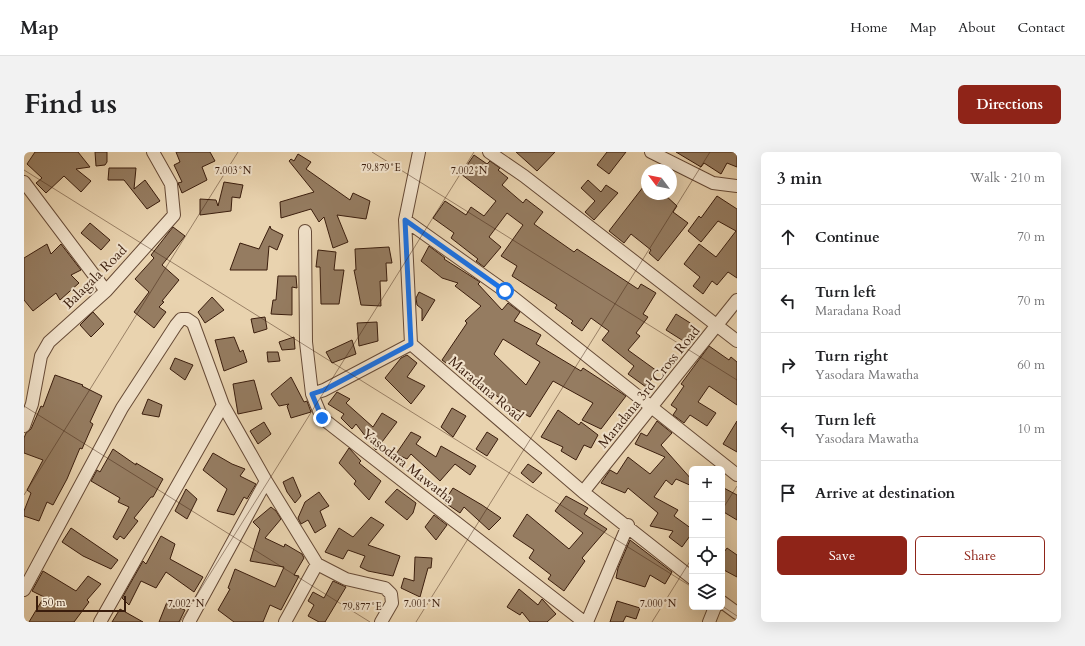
<!DOCTYPE html>
<html lang="en">
<head>
<meta charset="utf-8">
<style>
  :root { --surface:#fff; --page:#f2f2f2; --text:#202124; --muted:#757577; --line:#e0e0e0; --accent:#8f2418 }
  body { margin:0; font-family:Cardo,serif; background:var(--page); color:var(--text) }
  .controls { position:absolute; right:12px; bottom:12px; display:grid; overflow:hidden; border-radius:6px; box-shadow:0 4px 16px #0002 }
  .controls button { width:36px; height:36px; display:grid; place-items:center; padding:0; border:0; border-bottom:1px solid var(--line); background:var(--surface); color:var(--text); font:20px sans-serif }
  .compass { position:absolute; left:617px; top:12px; width:36px; height:36px; border-radius:50%; background:var(--surface); box-shadow:0 4px 16px #0002; rotate:302deg }
  .scale { position:absolute; left:12px; bottom:10px; width:90px; box-sizing:border-box; padding-left:4px; border:2px solid #3a1d0d; border-top:0; font-size:11px; line-height:14px; white-space:nowrap; color:#3a1d0d; -webkit-text-stroke:3px #f1e2cb; paint-order:stroke }
  .stop { position:absolute; width:12px; height:12px; margin:-9px; border:3px solid #1a73e8; border-radius:50%; background:#fff }
  .stop.end { background:#1a73e8; border-color:#fff; box-shadow:0 1px 4px #0008 }
  .list { margin:0; padding:0; list-style:none }
  h2 { display:flex; justify-content:space-between; align-items:center; height:52px; margin:0; padding:0 16px; font-size:17px }
  h2 small { font-size:13px; font-weight:400; color:var(--muted) }
  .list li { display:grid; grid-template-columns:26px 1fr auto; gap:12px; align-items:center; box-sizing:border-box; height:64px; padding:0 16px; border-top:1px solid var(--line) }
  .list b { display:block; font-size:15px; white-space:nowrap }
  .list p { margin:0; font-size:13px; white-space:nowrap; color:var(--muted) }
  .list em { font-size:13px; font-style:normal; color:var(--muted) }
  .actions { display:flex; gap:8px; padding:12px 16px }
  .actions a { flex:1; padding:9px 0; border:1px solid var(--accent); border-radius:6px; text-align:center; font-size:14px; color:var(--accent) }
  .actions .main { background:var(--accent); color:#fff }
  .icon { flex:none; width:22px; height:22px; fill:none; stroke:currentColor; stroke-width:2; stroke-linecap:round; stroke-linejoin:round }
  .map { position:relative; flex:none; width:713px; height:470px; overflow:hidden; border-radius:6px }
  header { display:flex; align-items:center; gap:24px; box-sizing:border-box; height:56px; padding:0 20px; background:var(--surface); border-bottom:1px solid var(--line) }
  header strong { font-size:19px }
  nav { display:flex; gap:22px; margin-inline-start:auto; font-size:14px }
  .intro { display:flex; align-items:center; justify-content:space-between; box-sizing:border-box; height:96px; padding:0 24px }
  h1 { margin:0; font-size:28px }
  .button { padding:10px 18px; border-radius:6px; background:var(--accent); color:#fff; font-size:14px; font-weight:700 }
  main { display:flex; gap:24px; padding:0 24px }
  aside { flex:1; background:var(--surface); border-radius:6px; box-shadow:0 4px 16px #0002 }
  .map>svg:first-child { display:block }
</style>
</head>
<body>
<header>
<strong>Map</strong>
<nav><a>Home</a><a>Map</a><a>About</a><a>Contact</a></nav>
</header>
<div class="intro"><h1>Find us</h1><a class="button">Directions</a></div>
<main>
<div class="map">
<svg width="713" height="470" viewBox="0 0 713 470">
  <rect width="100%" height="100%" fill="#e9d3af"/>
  <filter id="stains"><feTurbulence type="fractalNoise" baseFrequency=".005" numOctaves="4"/><feColorMatrix values="0 0 0 0 .2 0 0 0 0 .09 0 0 0 0 .02 0 0 0 .5 -.17"/></filter>
  <radialGradient id="worn" r=".72"><stop offset=".6" stop-color="#630" stop-opacity="0"/><stop offset="1" stop-color="#630" stop-opacity=".3"/></radialGradient>
  <path fill="#957c61" stroke="#3a1d0d" fill-rule="evenodd" d="M 11,0 L 54,0 L 66,15 L 52,17 L 67,29 L 57,40 L 40,24 L 22,41 L 12,31 L 18,26 L 3,12 Z
    M 71,0 L 83,0 L 83,10 L 81,13 L 72,14 Z
    M 152,0 L 186,0 L 191,9 L 178,15 L 183,28 L 158,41 L 154,31 L 158,30 L 150,13 L 156,10 Z
    M 492,0 L 531,0 L 513,19 Z
    M 583,0 L 602,0 L 585,22 L 573,13 Z
    M 652,0 L 713,0 L 713,15 L 703,11 L 697,22 L 680,11 L 677,15 Z
    M 274,2 L 287,10 L 282,17 L 326,48 L 329,41 L 346,49 L 342,67 L 313,63 L 324,90 L 309,96 L 300,65 L 295,70 L 287,57 L 257,66 L 256,50 L 290,40 L 265,9 L 267,7 L 270,9 Z
    M 450,3 L 463,12 L 466,9 L 476,16 L 474,18 L 484,26 L 478,33 L 499,51 L 502,47 L 519,60 L 510,72 L 550,100 L 553,97 L 614,137 L 617,132 L 632,141 L 619,162 L 624,165 L 612,181 L 616,184 L 604,198 L 633,219 L 622,235 L 604,222 L 610,214 L 578,188 L 585,179 L 567,166 L 558,179 L 547,171 L 549,169 L 531,156 L 533,153 L 488,124 L 493,114 L 477,104 L 499,73 L 483,61 L 465,85 L 477,95 L 460,115 L 452,109 L 454,107 L 427,86 L 430,81 L 409,66 L 421,49 L 442,63 L 447,55 L 460,64 L 472,49 L 437,22 Z
    M 85,16 L 112,16 L 110,37 L 121,28 L 136,49 L 123,57 L 100,28 L 84,28 Z
    M 564,28 L 577,40 L 582,33 L 594,41 L 570,68 L 561,60 L 571,49 L 557,36 Z
    M 200,30 L 219,33 L 216,46 L 208,45 L 207,59 L 176,63 L 176,47 L 192,48 L 194,54 Z
    M 623,30 L 623,42 L 640,42 L 653,54 L 649,60 L 664,71 L 634,109 L 625,101 L 627,98 L 607,82 L 600,91 L 585,79 Z
    M 693,44 L 713,57 L 713,126 L 704,120 L 693,133 L 688,129 L 679,142 L 669,134 L 676,125 L 660,112 L 675,92 L 692,105 L 712,79 L 694,69 L 677,90 L 664,79 L 675,64 L 677,66 Z
    M 66,71 L 86,88 L 77,98 L 57,81 Z
    M 246,74 L 247,77 L 259,83 L 253,98 L 245,94 L 243,118 L 206,118 L 216,91 L 235,97 Z
    M 149,75 L 161,84 L 138,113 L 155,128 L 138,149 L 140,150 L 135,155 L 142,160 L 130,176 L 110,160 L 125,140 L 111,127 L 130,106 L 127,103 Z
    M 23,92 L 27,102 L 37,92 L 57,118 L 47,123 L 55,131 L 36,148 L 32,141 L 9,159 L 0,148 L 0,106 Z
    M 405,94 L 421,106 L 420,107 L 456,130 L 454,132 L 478,158 L 484,151 L 496,160 L 490,169 L 517,183 L 512,192 L 557,219 L 559,216 L 602,244 L 577,277 L 558,268 L 569,251 L 529,229 L 506,265 L 488,255 L 444,223 L 442,226 L 418,208 L 443,171 L 441,169 L 457,154 L 431,134 L 434,131 L 418,126 L 397,109 ZM 479,187 L 516,210 L 502,233 L 470,202 Z
    M 365,95 L 368,111 L 362,111 L 363,129 L 356,129 L 357,154 L 337,153 L 330,118 L 332,118 L 331,97 Z
    M 294,98 L 312,100 L 310,118 L 320,118 L 315,152 L 297,152 L 296,115 L 292,115 Z
    M 254,124 L 272,124 L 273,136 L 268,135 L 268,163 L 247,162 L 249,148 L 252,148 Z
    M 395,140 L 411,148 L 398,169 L 398,157 L 393,153 L 392,146 Z
    M 188,145 L 200,158 L 181,171 L 174,160 Z
    M 69,160 L 80,172 L 67,185 L 56,173 Z
    M 652,162 L 671,174 L 661,190 L 642,178 Z
    M 241,165 L 243,177 L 230,181 L 227,167 Z
    M 353,170 L 354,189 L 335,194 L 333,171 Z
    M 210,185 L 216,200 L 219,198 L 223,210 L 200,219 L 191,188 Z
    M 270,185 L 271,197 L 258,198 L 255,190 Z
    M 328,188 L 332,202 L 308,211 L 302,200 Z
    M 685,194 L 705,208 L 707,205 L 713,210 L 713,253 L 685,234 L 674,250 L 692,261 L 683,274 L 666,263 L 660,271 L 649,263 L 653,257 L 647,253 L 660,234 L 657,232 Z
    M 243,200 L 254,200 L 256,209 L 244,210 Z
    M 383,203 L 393,211 L 383,225 L 401,234 L 387,252 L 361,226 L 377,206 Z
    M 151,206 L 169,213 L 161,228 L 146,217 Z
    M 31,223 L 59,233 L 58,234 L 78,244 L 66,270 L 69,272 L 58,297 L 56,296 L 43,327 L 29,353 L 23,350 L 15,369 L 0,364 L 0,359 L 7,341 L 3,338 L 19,308 L 0,301 L 0,286 L 2,281 L 7,277 L 17,254 L 19,255 Z
    M 267,225 L 280,250 L 283,249 L 287,260 L 267,266 L 263,254 L 265,252 L 255,254 L 247,242 Z
    M 230,228 L 238,257 L 214,262 L 209,232 Z
    M 313,240 L 326,247 L 322,251 L 349,275 L 358,261 L 373,270 L 352,298 L 332,272 L 328,277 L 317,266 L 320,262 L 304,252 Z
    M 124,247 L 138,253 L 135,265 L 118,262 Z
    M 428,256 L 442,264 L 429,285 L 417,275 Z
    M 534,258 L 555,273 L 557,270 L 574,283 L 567,296 L 560,293 L 552,308 L 537,299 L 539,295 L 517,285 Z
    M 633,269 L 648,281 L 637,293 L 668,328 L 668,334 L 652,327 L 648,333 L 642,328 L 630,345 L 654,358 L 650,364 L 668,377 L 668,381 L 658,395 L 645,385 L 649,379 L 626,374 L 634,361 L 604,336 L 601,341 L 577,331 L 586,318 L 593,322 L 604,305 L 626,322 L 641,305 L 611,292 L 617,281 L 623,284 Z
    M 713,269 L 713,300 L 699,292 Z
    M 240,270 L 247,282 L 234,292 L 226,279 Z
    M 387,280 L 397,285 L 392,292 L 412,305 L 417,294 L 452,314 L 446,323 L 431,312 L 416,329 L 387,302 L 383,307 L 372,302 Z
    M 463,280 L 474,287 L 463,304 L 452,297 Z
    M 325,296 L 337,309 L 335,311 L 357,329 L 345,348 L 330,332 L 332,329 L 315,311 Z
    M 89,297 L 112,313 L 112,311 L 139,327 L 129,345 L 127,345 L 110,366 L 114,369 L 100,387 L 96,384 L 93,388 L 89,385 L 105,355 L 94,350 L 96,346 L 67,329 L 73,318 L 76,320 Z
    M 189,301 L 208,312 L 221,317 L 216,324 L 232,332 L 223,347 L 220,345 L 210,363 L 193,359 L 203,337 L 179,318 Z
    M 504,312 L 518,321 L 509,331 L 497,321 Z
    M 269,325 L 277,344 L 271,351 L 263,340 L 259,330 Z
    M 698,335 L 713,343 L 713,368 L 698,359 Z
    M 429,336 L 458,353 L 477,366 L 465,378 L 440,355 L 436,361 L 420,350 Z
    M 162,337 L 173,347 L 163,367 L 151,359 Z
    M 373,337 L 392,351 L 389,361 L 383,368 L 361,350 Z
    M 295,340 L 305,354 L 296,359 L 302,374 L 291,381 L 284,368 L 277,372 L 274,366 L 281,350 Z
    M 542,344 L 564,356 L 560,362 L 583,377 L 558,406 L 561,409 L 540,439 L 524,427 L 527,423 L 505,406 L 510,398 L 489,384 L 503,362 L 545,397 L 559,381 L 531,359 Z
    M 247,355 L 252,359 L 257,367 L 241,386 L 260,395 L 261,392 L 278,402 L 280,406 L 270,423 L 275,424 L 257,458 L 246,453 L 239,470 L 210,470 L 194,458 L 206,437 L 204,436 L 211,417 L 251,435 L 260,415 L 226,409 L 236,377 L 229,370 Z
    M 410,363 L 423,373 L 412,388 L 401,375 Z
    M 347,365 L 360,373 L 344,393 L 376,404 L 369,424 L 344,419 L 336,415 L 341,404 L 324,398 L 319,407 L 301,400 L 315,376 L 329,385 Z
    M 47,376 L 94,408 L 87,417 L 59,404 L 38,390 Z
    M 137,384 L 151,392 L 146,407 L 179,425 L 170,440 L 142,420 L 132,436 L 117,429 L 105,453 L 98,446 L 119,409 L 122,412 Z
    M 606,388 L 648,420 L 641,432 L 626,423 L 621,435 L 592,426 L 594,416 Z
    M 703,396 L 713,403 L 713,425 L 698,417 L 698,403 Z
    M 391,405 L 408,406 L 407,416 L 404,416 L 396,445 L 377,436 L 380,426 L 390,429 Z
    M 19,419 L 52,439 L 64,424 L 77,432 L 63,448 L 65,450 L 50,470 L 5,470 L 20,445 L 8,439 Z
    M 309,429 L 322,435 L 301,470 L 295,470 L 284,464 L 290,453 L 284,449 L 289,440 L 300,446 Z
    M 495,437 L 514,453 L 518,447 L 532,462 L 523,470 L 506,470 L 498,460 L 496,463 L 483,455 Z
    M 593,449 L 616,456 L 612,467 L 602,464 L 599,470 L 586,470 Z
    M 143,450 L 161,458 L 155,470 L 135,470 Z
    M 96,457 L 119,470 L 88,470 Z"/>
  <g fill="none" stroke-linecap="round" stroke-linejoin="round">
    <defs>
      <path id="street" d="M 395,0 L 381,68 L 387,192 L 559,340 L 668,426
        M 465,0 L 500,24 L 713,189
        M 627,0 L 689,31 L 713,34
        M 0,30 L 82,139
        M 381,68 L 481,139 L 713,323
        M 281,79 L 282,190 L 288,242
        M 387,192 L 300,238 L 288,242 L 298,266 L 560,470
        M 0,274 L 8,252 L 17,204 L 25,190 L 82,139 L 150,63 L 147,32 L 129,0
        M 559,340 L 713,148
        M 0,438 L 98,256 L 152,173 L 157,167 L 163,167 L 169,171 L 199,253 L 242,329 L 293,412 L 322,427 L 361,436 L 367,442 L 368,451 L 357,470
        M 698,450 L 713,461
        M 76,470 L 199,253
        M 165,470 L 242,329
        M 261,470 L 293,412
        M 563,470 L 604,373
        M 685,470 L 691,455"/>
    </defs>
    <use href="#street" stroke="#664a36" stroke-width="14"/>
    <use href="#street" stroke="#f1e2cb" stroke-width="12"/>
  </g>
  <g fill="none" stroke-linecap="round" stroke-linejoin="round">
    <path stroke="#1a73e8" stroke-width="5" d="M 298,266 L 288,242 L 300,238 L 387,192 L 381,68 L 481,139"/>
  </g>
  <path fill="none" stroke="#3a1d0d" stroke-width="1" stroke-opacity="0.45" d="M 348,0 L 713,228M 0,18 L 668,435M 0,254 L 346,470M 0,343 L 214,0M 698,358 L 713,334M 698,454 L 713,464M 156,470 L 450,0M 392,470 L 686,0M 628,470 L 668,406"/>
  <g text-anchor="middle" dominant-baseline="central" stroke-width="4" stroke-linejoin="round" paint-order="stroke">
    <g font-size="14" fill="#3a1d0d" stroke="#f1e2cb">
      <text transform="translate(71 125) rotate(-45)">Balagala Road</text>
      <text transform="translate(625 235) rotate(-51)">Maradana 3rd Cross Road</text>
      <text transform="translate(462 237) rotate(40)">Maradana Road</text>
      <text transform="translate(384 314) rotate(38)">Yasodara Mawatha</text>
    </g>
  </g>
  <g font-size="10" text-anchor="middle" fill="#3a1d0d" stroke="#f1e2cb" stroke-width="4" stroke-linejoin="round" paint-order="stroke">
    <text x="357" y="19">79.879°E</text>
    <text x="209" y="22">7.003°N</text>
    <text x="445" y="22">7.002°N</text>
    <text x="162" y="455">7.002°N</text>
    <text x="398" y="455">7.001°N</text>
    <text x="634" y="455">7.000°N</text>
    <text x="338" y="458">79.877°E</text>
  </g>
  <rect width="100%" height="100%" filter="url(#stains)"/>
  <rect width="100%" height="100%" fill="url(#worn)"/>
</svg>
<div class="controls">
<button>+</button>
<button>−</button>
<button><svg class="icon" aria-label="locate" viewBox="0 0 24 24"><circle cx="12" cy="12" r="6"/><path d="M12 2v4M12 18v4M2 12h4M18 12h4"/></svg></button>
<button><svg class="icon" aria-label="layers" viewBox="0 0 24 24"><path d="M12 4l9 5-9 5-9-5zM3 14l9 5 9-5"/></svg></button>
</div>
<svg class="compass" viewBox="-18 -18 36 36"><path d="M0-13l5 13h-10z" fill="#e53935"/><path d="M0 13l5-13h-10z" fill="#757577"/></svg>
<div class="scale">50 m</div>
<div class="stop" style="left:481px;top:139px"></div>
<div class="stop end" style="left:298px;top:266px"></div>
</div>
<aside>
<h2>3 min<small>Walk · 210 m</small></h2>
<ul class="list">
<li><svg class="icon" aria-label="ahead" viewBox="0 0 24 24"><path d="M12 20V5M6 11l6-6 6 6"/></svg><div><b>Continue</b></div><em>70 m</em></li>
<li><svg class="icon" aria-label="left" viewBox="0 0 24 24"><path d="M17 20v-9H6M10 6l-5 5 5 5"/></svg><div><b>Turn left</b><p>Maradana Road</p></div><em>70 m</em></li>
<li><svg class="icon" aria-label="right" viewBox="0 0 24 24"><path d="M7 20v-9h11M14 6l5 5-5 5"/></svg><div><b>Turn right</b><p>Yasodara Mawatha</p></div><em>60 m</em></li>
<li><svg class="icon" aria-label="left" viewBox="0 0 24 24"><path d="M17 20v-9H6M10 6l-5 5 5 5"/></svg><div><b>Turn left</b><p>Yasodara Mawatha</p></div><em>10 m</em></li>
<li><svg class="icon" aria-label="arrive" viewBox="0 0 24 24"><path d="M6 21V4h12l-3 4 3 4H6"/></svg><div><b>Arrive at destination</b></div></li>
</ul>
<div class="actions"><a class="main">Save</a><a>Share</a></div>
</aside>
</main>
</body>
</html>
